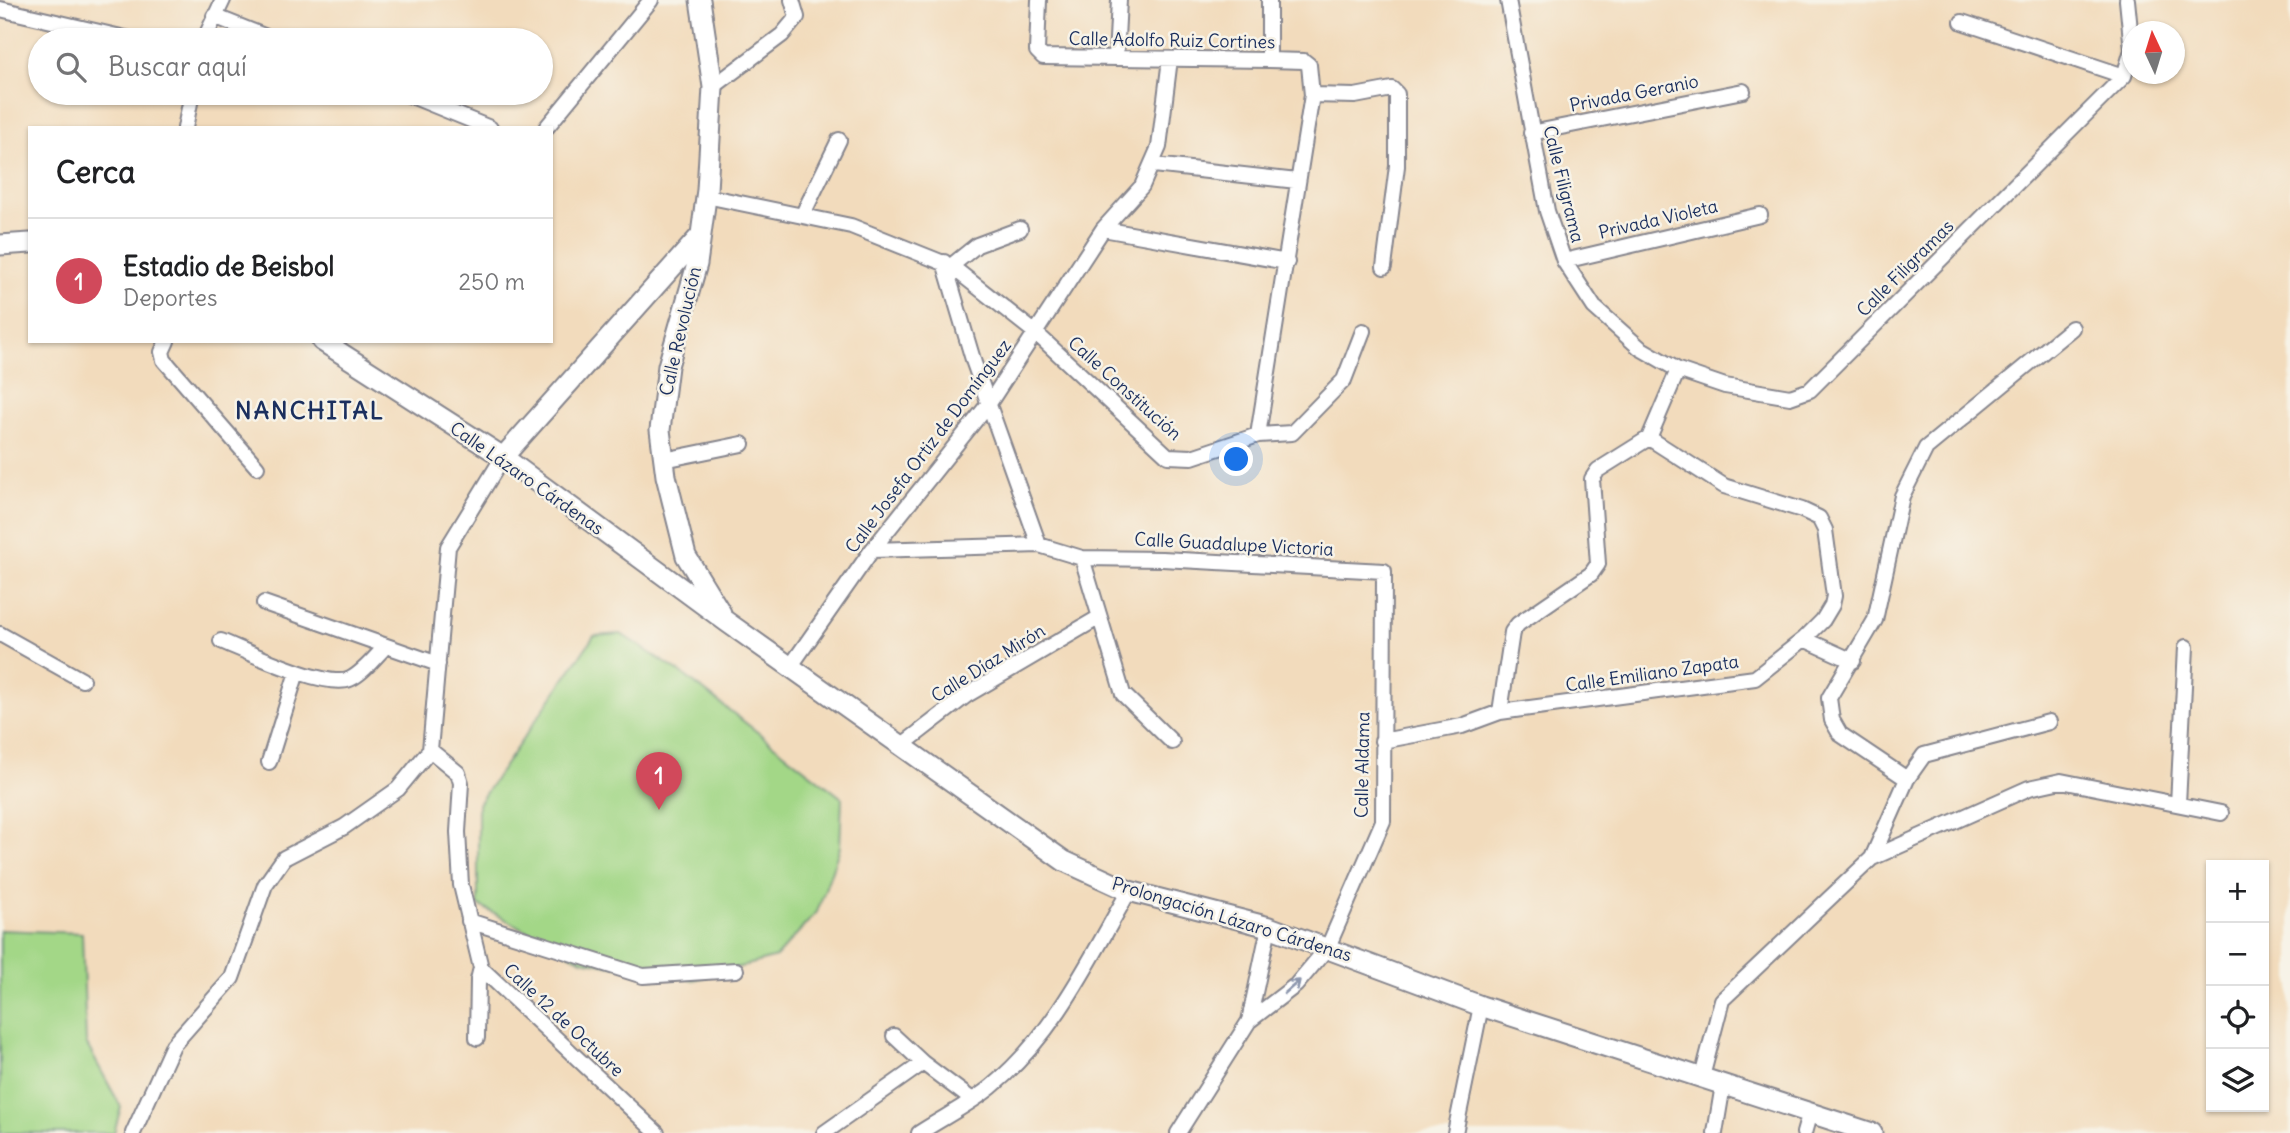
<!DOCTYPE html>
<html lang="es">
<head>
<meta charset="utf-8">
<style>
  :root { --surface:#fff; --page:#f6f6f6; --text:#202124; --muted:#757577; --line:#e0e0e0; --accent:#d1495b }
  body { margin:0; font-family:Delius,sans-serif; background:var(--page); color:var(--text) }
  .controls { position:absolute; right:21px; bottom:21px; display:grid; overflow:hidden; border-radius:0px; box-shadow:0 2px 5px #0004 }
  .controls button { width:63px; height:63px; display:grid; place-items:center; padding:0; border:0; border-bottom:2px solid var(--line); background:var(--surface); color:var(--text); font:35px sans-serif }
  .compass { position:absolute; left:2122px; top:21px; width:63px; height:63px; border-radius:50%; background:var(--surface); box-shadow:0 2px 5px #0004; rotate:356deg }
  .you { position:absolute; left:1237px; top:460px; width:24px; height:24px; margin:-18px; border:5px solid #fff; border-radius:50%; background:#1a73e8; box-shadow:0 0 0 10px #1a73e833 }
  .badge { display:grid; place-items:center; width:46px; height:46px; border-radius:50%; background:var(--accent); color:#fff; font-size:23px; font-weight:700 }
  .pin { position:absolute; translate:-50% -58px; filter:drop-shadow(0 2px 4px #0008) }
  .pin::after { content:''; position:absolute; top:37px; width:24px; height:21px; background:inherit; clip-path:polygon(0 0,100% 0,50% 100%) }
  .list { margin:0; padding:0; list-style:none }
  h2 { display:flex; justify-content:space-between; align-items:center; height:91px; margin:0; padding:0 28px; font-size:30px }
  h2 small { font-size:23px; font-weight:400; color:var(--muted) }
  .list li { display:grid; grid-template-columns:46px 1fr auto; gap:21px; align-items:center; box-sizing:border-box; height:126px; padding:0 28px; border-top:2px solid var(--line) }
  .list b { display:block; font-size:26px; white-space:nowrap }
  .list p { margin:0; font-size:23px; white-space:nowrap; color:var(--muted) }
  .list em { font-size:23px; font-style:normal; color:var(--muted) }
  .icon { flex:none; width:38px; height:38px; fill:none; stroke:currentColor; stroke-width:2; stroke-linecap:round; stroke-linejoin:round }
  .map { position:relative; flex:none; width:2290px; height:1133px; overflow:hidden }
  .search { position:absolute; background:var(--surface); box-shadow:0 2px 5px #0004; left:28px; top:28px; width:525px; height:77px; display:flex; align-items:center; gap:18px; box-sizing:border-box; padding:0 24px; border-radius:38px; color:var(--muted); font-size:26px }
  .panel { position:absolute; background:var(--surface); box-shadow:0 2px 5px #0004; left:28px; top:126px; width:525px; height:217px; border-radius:0px }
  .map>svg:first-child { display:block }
</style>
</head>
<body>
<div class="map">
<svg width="2290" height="1133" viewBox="0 0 2290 1133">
  <rect width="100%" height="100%" fill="#f7f3e8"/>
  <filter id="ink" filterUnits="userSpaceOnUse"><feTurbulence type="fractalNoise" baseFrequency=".0143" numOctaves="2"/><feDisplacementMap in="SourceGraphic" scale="14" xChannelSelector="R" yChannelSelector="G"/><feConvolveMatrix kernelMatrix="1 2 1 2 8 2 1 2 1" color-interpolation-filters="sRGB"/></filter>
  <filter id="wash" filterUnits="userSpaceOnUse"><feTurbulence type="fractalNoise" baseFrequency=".00686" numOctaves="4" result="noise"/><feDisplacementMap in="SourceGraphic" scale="28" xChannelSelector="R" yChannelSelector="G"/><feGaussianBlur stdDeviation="1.57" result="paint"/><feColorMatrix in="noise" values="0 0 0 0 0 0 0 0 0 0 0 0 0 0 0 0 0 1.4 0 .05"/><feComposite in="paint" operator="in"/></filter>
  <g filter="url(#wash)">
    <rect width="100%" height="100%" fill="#f2dbbc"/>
    <path fill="#a3d787" stroke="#5f8372" stroke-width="2" d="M 621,634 L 684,675 L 842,798 L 840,847 L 817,912 L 776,957 L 693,980 L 582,960 L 478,905 L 478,804 L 594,636 Z
      M 0,930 L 82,933 L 86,1043 L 121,1107 L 114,1133 L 0,1133 Z"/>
  </g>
  <g filter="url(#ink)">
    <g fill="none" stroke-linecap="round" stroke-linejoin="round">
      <defs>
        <path id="street" d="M 1039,0 L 1037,51 L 1043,57 L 1269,60 L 1304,61 L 1309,65 L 1312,95 L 1258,435
          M 1269,0 L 1269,60
          M 1508,0 L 1547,211 L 1564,261 L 1594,307 L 1640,348 L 1678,370 L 1725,386 L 1790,397 L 1810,390 L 2124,76 L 2132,50 L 2127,0
          M 0,9 L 134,40
          M 214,16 L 274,40
          M 1962,22 L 2124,76
          M 204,40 L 223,0
          M 1116,58 L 1119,0
          M 713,87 L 782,35 L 797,17 L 792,0
          M 404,93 L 490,128
          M 1312,95 L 1355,96 L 1392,89 L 1397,94 L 1397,166 L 1384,267
          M 185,128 L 192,93
          M 546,128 L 651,0
          M 1531,133 L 1743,91
          M 1154,165 L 1297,181
          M 706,196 L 851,226 L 951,266 L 1037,334 L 1168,456 L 1192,457 L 1258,435 L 1292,433 L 1344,380 L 1363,331
          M 803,214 L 839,140
          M 1103,229 L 1287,262
          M 1564,261 L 1760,215
          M 944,262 L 974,363 L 1039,545 L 1082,558 L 1162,559 L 1384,571 L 1383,821 L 1328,947 L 1296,985 L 1249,1021
          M 951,266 L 977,245 L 1020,229
          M 167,341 L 162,352 L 164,360 L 257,467
          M 664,460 L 742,444
          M 872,550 L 1039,545
          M 1082,558 L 1123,694 L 1172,742
          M 264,603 L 438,664
          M 0,634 L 82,680
          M 1804,639 L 1853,661
          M 221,641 C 246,651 327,690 350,679 C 363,673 376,656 386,646
          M 790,667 L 872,550 L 990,402 L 1103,229 L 1142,186 L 1159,147 L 1170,59
          M 1500,712 L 1512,632 L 1518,624 L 1591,574 L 1598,564 L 1592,479 L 1598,470 L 1649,438 L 1678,370
          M 1382,741 L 1462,726 L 1500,712 L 1755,678 L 1804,639 L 1823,620 L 1832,605 L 1834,596 L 1825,530 L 1819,518 L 1802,510 L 1724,486 L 1649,438
          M 901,746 L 967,695 L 1098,618
          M 430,750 L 458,773 L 461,783 L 458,832 L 461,885 L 481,968 L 657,1133
          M 269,762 L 297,672
          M 1907,779 L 1840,734 L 1832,720 L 1829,698 L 1875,620 L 1902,496 L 1926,448 L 2072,328
          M 2178,804 L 2186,647
          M 1872,858 L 1907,779 L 1924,755 L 2049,722
          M 469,921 L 643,976 L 736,970
          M 894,1036 L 923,1063 L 971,1099
          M 477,1038 L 478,980 L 481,968
          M 1702,1077 L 1722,1000 L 1872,858 L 2029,788 L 2061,781 L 2221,813
          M 133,1133 L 173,1045 L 232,978 L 265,885 L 284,858 L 344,827 L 398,789 L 430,750 L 448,547 L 503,457
          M 824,1133 L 923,1063
          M 919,1133 C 942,1118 970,1104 991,1087 C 1055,1034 1089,961 1129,891
          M 1178,1133 L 1249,1021 L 1269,927
          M 1455,1133 L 1481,1006
          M 1715,1133 L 1723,1085
          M 1804,1133 L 1810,1112"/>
        <path id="secondary" d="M 700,0 L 713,87 L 707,190 L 697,264 L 668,366 L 660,430 L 666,476 L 686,556 L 721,613
          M 0,245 L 30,243
          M 322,341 L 503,457 L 727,622 L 1064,861 L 1129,891 L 1269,927 L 1481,1006 L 1872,1133
          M 503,457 L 700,236"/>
      </defs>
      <use href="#street" stroke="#86858d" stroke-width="18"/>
      <use href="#secondary" stroke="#86858d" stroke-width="23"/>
      <use href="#street" stroke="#fff" stroke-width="14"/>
      <use href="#secondary" stroke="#fff" stroke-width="19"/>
    </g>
    <defs><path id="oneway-shaft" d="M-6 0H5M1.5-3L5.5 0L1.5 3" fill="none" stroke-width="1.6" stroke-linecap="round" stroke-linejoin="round" transform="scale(1.75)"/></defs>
    <use stroke="#8d97ae" href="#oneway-shaft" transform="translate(1292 987) rotate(-41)"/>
  </g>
  <g text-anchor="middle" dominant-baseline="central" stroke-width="5" stroke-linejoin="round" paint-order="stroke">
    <g font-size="18" fill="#1b2f5e" stroke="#f7f3e8">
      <text transform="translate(1172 40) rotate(1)">Calle Adolfo Ruiz Cortines</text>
      <text transform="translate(1634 93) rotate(-11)">Privada Geranio</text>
      <text transform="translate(1564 184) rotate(76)">Calle Filigrama</text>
      <text transform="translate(1658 219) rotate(-13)">Privada Violeta</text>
      <text transform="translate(1905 268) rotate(-45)">Calle Filigramas</text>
      <text transform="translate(680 331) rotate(-77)">Calle Revolución</text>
      <text transform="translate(1125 388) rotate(42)">Calle Constitución</text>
      <text transform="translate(928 446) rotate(-53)">Calle Josefa Ortiz de Domínguez</text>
      <text transform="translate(527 478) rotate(35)">Calle Lázaro Cárdenas</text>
      <text transform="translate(1234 544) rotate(3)">Calle Guadalupe Victoria</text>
      <text transform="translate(988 663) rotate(-32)">Calle Díaz Mirón</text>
      <text transform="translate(1652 673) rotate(-8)">Calle Emiliano Zapata</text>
      <text transform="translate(1362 765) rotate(-89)">Calle Aldama</text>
      <text transform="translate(1232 919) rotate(17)">Prolongación Lázaro Cárdenas</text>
      <text transform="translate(564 1020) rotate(43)">Calle 12 de Octubre</text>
    </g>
    <g font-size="24" font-weight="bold" letter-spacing="2" fill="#1b2f5e" stroke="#f7f3e8">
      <text x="310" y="410">NANCHITAL</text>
    </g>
  </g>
</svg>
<div class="controls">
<button>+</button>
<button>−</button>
<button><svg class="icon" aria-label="locate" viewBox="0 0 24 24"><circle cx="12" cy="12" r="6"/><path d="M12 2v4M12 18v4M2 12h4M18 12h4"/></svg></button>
<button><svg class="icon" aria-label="layers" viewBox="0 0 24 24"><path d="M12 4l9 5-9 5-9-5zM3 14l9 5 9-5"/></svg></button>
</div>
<svg class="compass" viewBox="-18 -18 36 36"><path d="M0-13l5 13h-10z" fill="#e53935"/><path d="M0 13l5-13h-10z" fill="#757577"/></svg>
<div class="you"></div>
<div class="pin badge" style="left:659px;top:810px">1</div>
<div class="search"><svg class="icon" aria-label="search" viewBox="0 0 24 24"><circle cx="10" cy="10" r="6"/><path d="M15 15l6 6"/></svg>Buscar aquí</div>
<section class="panel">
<h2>Cerca<small></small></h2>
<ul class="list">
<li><span class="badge">1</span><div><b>Estadio de Beisbol</b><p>Deportes</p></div><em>250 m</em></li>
</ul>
</section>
</div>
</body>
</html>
